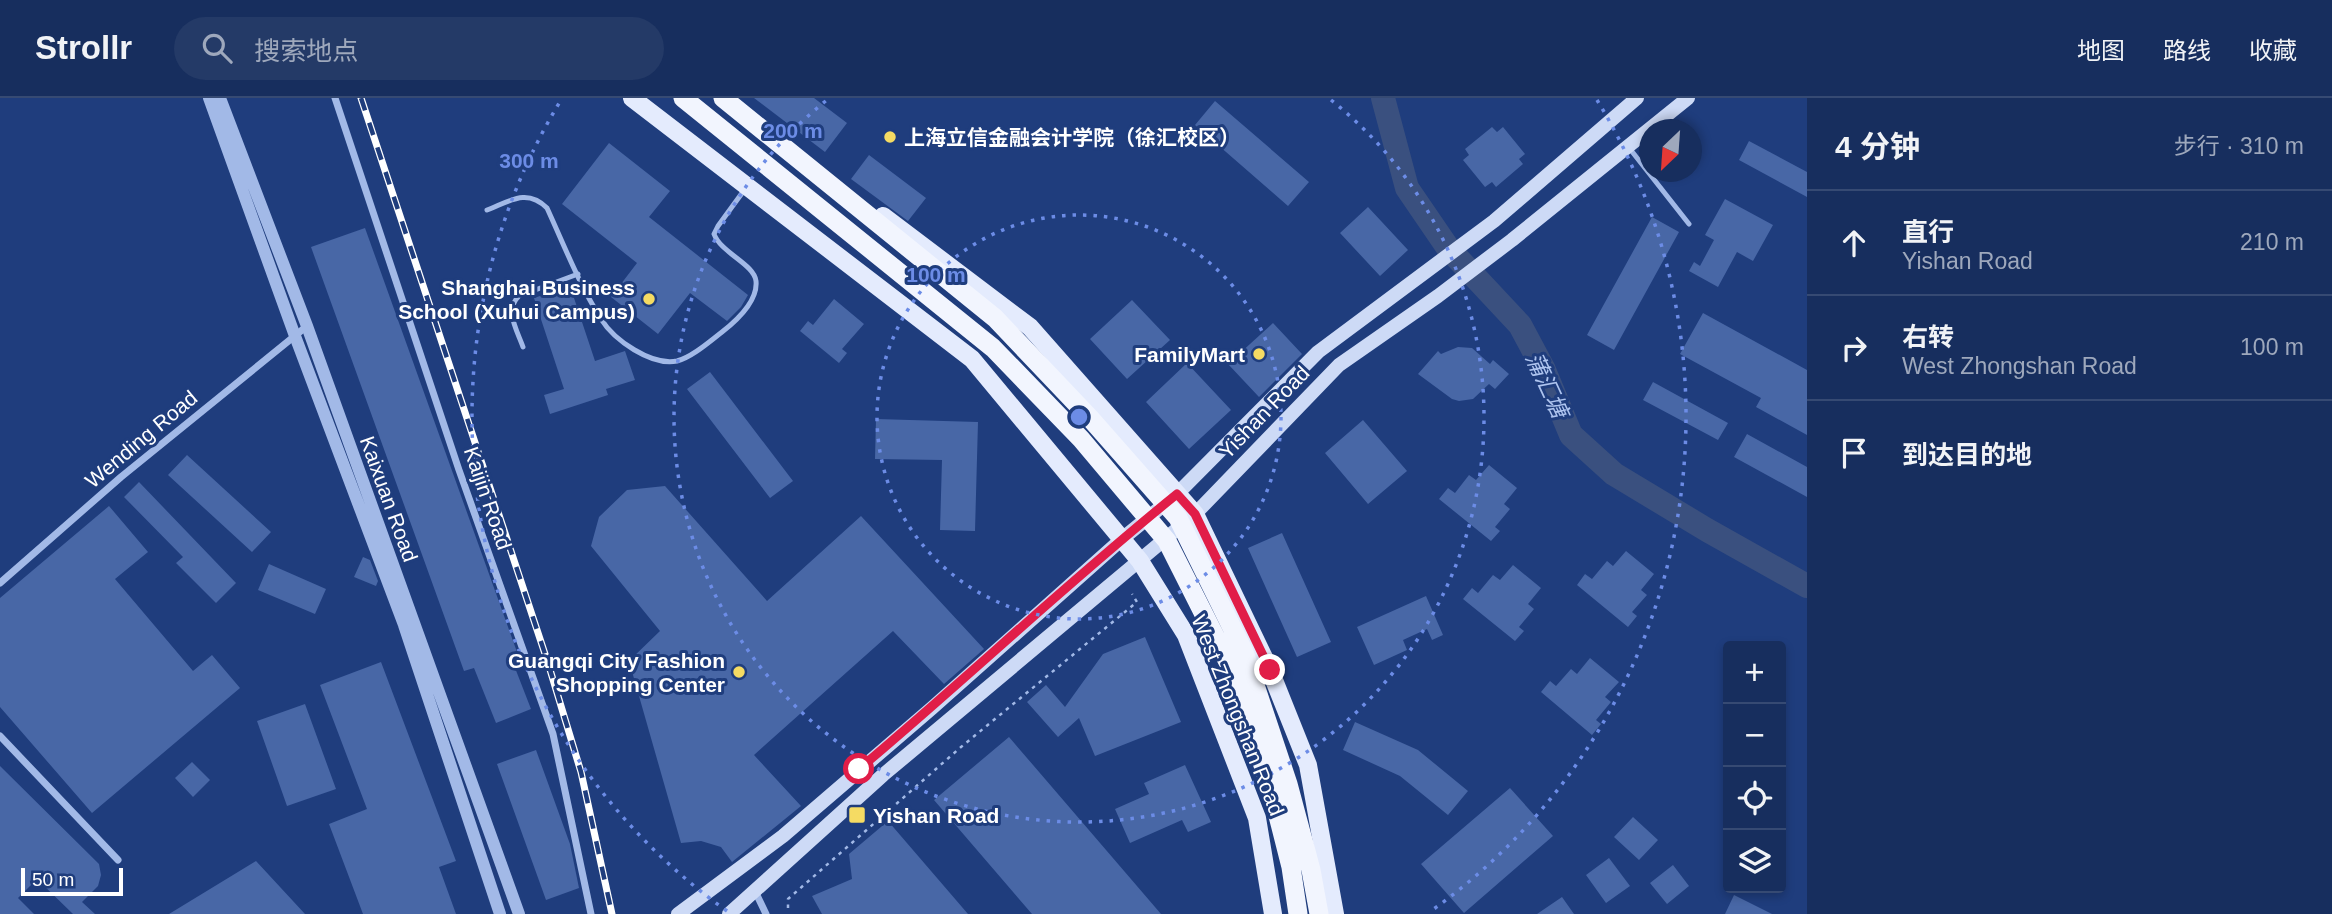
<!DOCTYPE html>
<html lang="zh">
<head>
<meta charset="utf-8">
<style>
  :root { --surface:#172e5e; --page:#243a67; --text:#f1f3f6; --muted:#9ea8bc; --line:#364a73 }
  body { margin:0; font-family:Helvetica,"Noto Sans SC",sans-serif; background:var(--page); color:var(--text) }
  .controls { position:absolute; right:21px; bottom:21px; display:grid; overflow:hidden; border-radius:7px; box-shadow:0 4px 10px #0003 }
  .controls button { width:63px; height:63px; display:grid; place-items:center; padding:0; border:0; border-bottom:2px solid var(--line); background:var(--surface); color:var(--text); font:35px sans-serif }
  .compass { position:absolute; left:1639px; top:21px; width:63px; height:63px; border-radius:50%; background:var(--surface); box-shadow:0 4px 10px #0003; rotate:205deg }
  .scale { position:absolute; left:21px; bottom:18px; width:102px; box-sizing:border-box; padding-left:7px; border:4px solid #fff; border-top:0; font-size:19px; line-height:24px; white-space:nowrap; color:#fff; -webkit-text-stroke:5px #1f3d7d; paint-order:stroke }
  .stop { position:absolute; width:21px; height:21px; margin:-16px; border:5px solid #e11d48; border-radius:50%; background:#fff }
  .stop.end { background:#e11d48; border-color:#fff; box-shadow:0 2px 7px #0008 }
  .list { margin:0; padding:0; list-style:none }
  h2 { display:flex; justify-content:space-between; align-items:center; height:91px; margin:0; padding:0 28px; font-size:30px }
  h2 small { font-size:23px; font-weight:400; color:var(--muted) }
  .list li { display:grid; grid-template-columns:46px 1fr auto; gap:21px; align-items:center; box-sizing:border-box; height:105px; padding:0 28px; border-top:2px solid var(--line) }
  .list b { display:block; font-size:26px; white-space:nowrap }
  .list p { margin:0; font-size:23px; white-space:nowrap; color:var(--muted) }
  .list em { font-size:23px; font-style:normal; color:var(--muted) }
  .icon { flex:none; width:38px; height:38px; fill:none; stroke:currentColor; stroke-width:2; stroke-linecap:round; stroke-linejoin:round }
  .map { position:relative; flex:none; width:1807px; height:816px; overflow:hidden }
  header { display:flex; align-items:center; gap:42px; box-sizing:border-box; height:98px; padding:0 35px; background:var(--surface); border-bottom:2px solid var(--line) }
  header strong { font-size:33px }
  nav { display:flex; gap:38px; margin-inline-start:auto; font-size:24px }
  .search { width:490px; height:63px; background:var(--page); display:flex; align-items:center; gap:18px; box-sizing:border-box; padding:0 24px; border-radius:38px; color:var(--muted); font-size:26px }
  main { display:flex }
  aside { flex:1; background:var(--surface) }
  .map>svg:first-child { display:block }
</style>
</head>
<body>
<header>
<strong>Strollr</strong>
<div class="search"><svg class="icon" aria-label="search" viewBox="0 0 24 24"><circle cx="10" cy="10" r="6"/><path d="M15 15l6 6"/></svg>搜索地点</div>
<nav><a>地图</a><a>路线</a><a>收藏</a></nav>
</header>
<main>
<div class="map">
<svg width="1807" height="816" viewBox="0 0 1807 816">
  <rect width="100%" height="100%" fill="#1f3d7d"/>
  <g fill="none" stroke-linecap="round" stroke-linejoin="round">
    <path stroke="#3a507f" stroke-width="24" d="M 1383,0 L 1407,90 L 1448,150 L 1520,227 L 1544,272 L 1571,337 L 1614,376 L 1707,432 L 1807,488"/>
  </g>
  <path fill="#4867a6" d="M 754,0 L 814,0 L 847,25 L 825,54 Z
    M 1215,3 L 1309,84 L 1288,108 L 1195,27 Z
    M 1492,29 L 1497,34 L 1503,29 L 1525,56 L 1519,61 L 1523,66 L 1496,89 L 1492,84 L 1485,89 L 1463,62 L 1469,57 L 1465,51 Z
    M 1749,43 L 1807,74 L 1807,99 L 1739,62 Z
    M 609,45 L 670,93 L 649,119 L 748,197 L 741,209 L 727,223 L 690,195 L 658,236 L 611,199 L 637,165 L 562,106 Z
    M 869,57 L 926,100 L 908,123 L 851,81 Z
    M 1725,101 L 1773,127 L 1753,163 L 1737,154 L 1718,189 L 1689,173 L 1694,164 L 1700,168 L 1714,142 L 1705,137 Z
    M 1368,109 L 1408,152 L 1380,178 L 1340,135 Z
    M 1652,119 L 1679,134 L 1614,252 L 1587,237 Z
    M 365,130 L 517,554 L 510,557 L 531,611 L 496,625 L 474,570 L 464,573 L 311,149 Z
    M 570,188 L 595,263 L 625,253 L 635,282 L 606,291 L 608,297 L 550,316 L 544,297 L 564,291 L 534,200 Z
    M 834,201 L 864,226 L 842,251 L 847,255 L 839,265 L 800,233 L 808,223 L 813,227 Z
    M 1132,202 L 1170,242 L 1127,281 L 1090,241 Z
    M 1703,215 L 1807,272 L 1807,337 L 1756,309 L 1761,300 L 1680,256 Z
    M 1273,225 L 1302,256 L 1259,299 L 1228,266 Z
    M 1458,249 L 1472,250 L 1490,266 L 1493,262 L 1509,276 L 1495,291 L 1489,286 L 1473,301 L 1459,303 L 1452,301 L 1418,276 L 1438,253 L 1441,256 Z
    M 1187,265 L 1231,312 L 1189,351 L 1146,304 Z
    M 710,274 L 793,383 L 770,400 L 687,291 Z
    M 1653,284 L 1728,325 L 1718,342 L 1643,302 Z
    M 876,321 L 978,324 L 975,433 L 940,432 L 942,362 L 875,361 Z
    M 1363,322 L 1407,373 L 1368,406 L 1325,355 Z
    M 1747,336 L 1807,369 L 1807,399 L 1734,359 Z
    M 187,357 L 271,434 L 252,454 L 168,377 Z
    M 1489,367 L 1517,390 L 1504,406 L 1510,411 L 1495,429 L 1500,433 L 1491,443 L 1439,401 L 1448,390 L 1455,395 L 1469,377 L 1476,382 Z
    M 139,384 L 236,485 L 216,505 L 176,465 L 183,459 L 124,399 Z
    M 665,388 L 767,503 L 861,418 L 984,551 L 944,586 L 893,533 L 754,657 L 801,708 L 732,764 L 721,749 L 701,743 L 681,745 L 629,563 L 660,533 L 591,448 L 599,419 L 627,392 Z
    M 109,408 L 148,454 L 115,481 L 193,573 L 212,557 L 240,590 L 92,715 L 0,609 L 0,500 Z
    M 1282,435 L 1331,544 L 1297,559 L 1248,450 Z
    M 1626,453 L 1654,476 L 1641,492 L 1647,497 L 1632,514 L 1637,518 L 1628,529 L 1577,487 L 1585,476 L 1592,481 L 1607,463 L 1613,468 Z
    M 363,459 L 370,462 L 378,483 L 376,488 L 354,479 Z
    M 269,466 L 326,491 L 315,516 L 258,492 Z
    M 1513,467 L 1541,490 L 1528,506 L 1534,511 L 1519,529 L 1524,533 L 1515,543 L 1463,501 L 1472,490 L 1478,495 L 1493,477 L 1500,482 Z
    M 1426,498 L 1443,537 L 1432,542 L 1427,531 L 1403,542 L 1407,552 L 1374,567 L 1357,529 Z
    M 1145,539 L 1181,624 L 1095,658 L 1079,620 L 1058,639 L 1027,604 L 1046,587 L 1065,609 L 1103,556 Z
    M 1590,560 L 1619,584 L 1605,599 L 1611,604 L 1596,622 L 1601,626 L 1592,637 L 1541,594 L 1550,583 L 1556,588 L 1571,571 L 1577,576 Z
    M 381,564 L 456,763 L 439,769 L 456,816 L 363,816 L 329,726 L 367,711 L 320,587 Z
    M 305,606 L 336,691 L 287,708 L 257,623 Z
    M 1355,624 L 1418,652 L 1468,693 L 1448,717 L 1400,678 L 1343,652 Z
    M 1009,639 L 1161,816 L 1032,816 L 934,702 Z
    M 536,652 L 570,746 L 579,790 L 546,802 L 497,666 Z
    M 192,664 L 210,682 L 193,699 L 175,680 Z
    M 1185,667 L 1211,724 L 1188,734 L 1182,722 L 1130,745 L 1115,711 L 1149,696 L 1144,685 Z
    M 0,668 L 99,766 L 101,777 L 98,788 L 82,804 L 95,816 L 73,816 L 37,781 L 18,800 L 34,816 L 0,816 Z
    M 1510,690 L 1553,738 L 1464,815 L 1421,766 Z
    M 1633,719 L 1658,742 L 1639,762 L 1614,739 Z
    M 888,723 L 968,816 L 822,816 L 812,798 L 852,781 L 849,756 Z
    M 1609,760 L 1630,788 L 1606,805 L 1586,777 Z
    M 256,763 L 305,816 L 169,816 Z
    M 1673,767 L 1689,788 L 1667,806 L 1650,785 Z
    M 1734,797 L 1772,816 L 1725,816 Z
    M 1562,799 L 1574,816 L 1537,816 Z"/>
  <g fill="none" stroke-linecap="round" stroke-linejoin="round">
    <path stroke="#a2b9e7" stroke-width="2.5" stroke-dasharray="3.5 5" stroke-linecap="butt" d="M 788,810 L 788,801 L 961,649 L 1137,504 L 1132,496"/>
    <path stroke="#a2b9e7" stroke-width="5" d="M 1630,51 L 1689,126
      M 487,112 C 510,103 527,90 547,110 C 564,147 579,186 601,221 C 614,242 651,268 677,263 C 692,259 709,244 722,234 C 736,223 758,203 756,183 C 754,166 721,155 714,136 L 718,128 L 745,91
      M 523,249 C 517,232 504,212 519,198 L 578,176"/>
    <path stroke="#a2b9e7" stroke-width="7" d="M 335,0 L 459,372 L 553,636 L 591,816
      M 0,485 L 121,379 L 307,228
      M 0,638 L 118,762
      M 755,793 L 766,816"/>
    <path stroke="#a2b9e7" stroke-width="12" d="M 209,0 L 295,238 L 404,527 L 500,816
      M 220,0 L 307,228 L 519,816"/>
    <path stroke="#cddaf6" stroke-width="14" d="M 678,816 L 783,738 L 932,610 L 1122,441 L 1177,396 L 1318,254 L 1494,123 L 1637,0
      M 729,816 L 883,677 L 1195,416 L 1339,267 L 1438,198 L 1512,142 L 1688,0"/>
    <path stroke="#e4ebfd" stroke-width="18" d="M 632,0 L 972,261 L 1140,463 L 1186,537 L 1257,720 L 1273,816
      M 883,118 L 1030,229 L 1195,416 L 1270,572 L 1308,667 L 1335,816"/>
    <defs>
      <path id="rail" d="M 361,0 L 548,565 L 581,674 L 612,816"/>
    </defs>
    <use href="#rail" stroke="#fff" stroke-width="7"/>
    <use href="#rail" stroke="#1f3d7d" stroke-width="4.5" stroke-dasharray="13" stroke-linecap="butt"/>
    <path stroke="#f2f5fe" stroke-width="19" d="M 683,0 L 993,250 L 1081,341 L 1167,443 L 1229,566 L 1272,694 L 1291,769 L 1298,816
      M 723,0 L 995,220 L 1090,320 L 1178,420 L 1244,554 L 1288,686 L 1311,772 L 1319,816"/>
  </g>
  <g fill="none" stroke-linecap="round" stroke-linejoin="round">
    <path stroke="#e11d48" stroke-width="9" d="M 859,671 C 966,581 1068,484 1177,396 L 1195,416 L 1270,572"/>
  </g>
  <g fill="none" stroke="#6c8ce6" stroke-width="3.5" stroke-dasharray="3.5 7">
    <circle cx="1079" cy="319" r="202"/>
    <path d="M1331 2A405 405 0 1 1 827 2"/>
    <path d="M727 813A607 607 0 0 1 561 2M1597 2A607 607 0 0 1 1431 813"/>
  </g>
  <g fill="#f5db63" stroke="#1f3d7d" stroke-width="2.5">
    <circle cx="890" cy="39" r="7"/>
    <circle cx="649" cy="201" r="7"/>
    <circle cx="1259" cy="256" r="7"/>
    <circle cx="739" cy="574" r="7"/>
    <rect x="848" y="708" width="18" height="18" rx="3.5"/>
  </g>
  <g text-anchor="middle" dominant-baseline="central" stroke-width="6" stroke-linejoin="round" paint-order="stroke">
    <g font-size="21" font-weight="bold" fill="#fff" stroke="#1f3d7d" text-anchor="end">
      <text x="904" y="39" text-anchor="start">上海立信金融会计学院（徐汇校区）</text>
      <text x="635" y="189">Shanghai Business<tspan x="635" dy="24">School (Xuhui Campus)</tspan></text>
      <text x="1245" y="256">FamilyMart</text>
      <text x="725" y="562">Guangqi City Fashion<tspan x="725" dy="24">Shopping Center</tspan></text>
      <text x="873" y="717" text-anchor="start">Yishan Road</text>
    </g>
    <g font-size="21" fill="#fff" stroke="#1f3d7d">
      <text transform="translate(1264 314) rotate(-46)">Yishan Road</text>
      <text transform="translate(141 341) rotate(-40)">Wending Road</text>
      <text transform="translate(488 400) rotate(71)">Kaijin Road</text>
      <text transform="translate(389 401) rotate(70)">Kaixuan Road</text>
      <text transform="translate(1238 617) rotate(68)">West Zhongshan Road</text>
    </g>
    <g font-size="23" font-style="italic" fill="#aec4ef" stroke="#1f3d7d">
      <text transform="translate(1547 287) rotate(65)">蒲汇塘</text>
    </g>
  </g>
  <circle cx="1079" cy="319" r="10" fill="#6c8ce6" stroke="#1f3d7d" stroke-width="3.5"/>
  <g font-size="21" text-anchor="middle" font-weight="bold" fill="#6c8ce6" stroke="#1f3d7d" stroke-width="6" stroke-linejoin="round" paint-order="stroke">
    <text x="793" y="40">200 m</text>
    <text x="529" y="70">300 m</text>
    <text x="936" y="184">100 m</text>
  </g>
</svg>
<div class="controls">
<button>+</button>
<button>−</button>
<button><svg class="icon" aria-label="locate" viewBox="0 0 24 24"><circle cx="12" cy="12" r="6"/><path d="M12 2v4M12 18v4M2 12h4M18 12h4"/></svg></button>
<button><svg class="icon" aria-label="layers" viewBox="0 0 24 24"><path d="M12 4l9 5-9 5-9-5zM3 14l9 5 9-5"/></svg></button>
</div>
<svg class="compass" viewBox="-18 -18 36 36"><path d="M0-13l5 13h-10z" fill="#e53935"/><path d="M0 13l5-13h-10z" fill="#9ea8bc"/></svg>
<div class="scale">50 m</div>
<div class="stop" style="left:859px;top:671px"></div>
<div class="stop end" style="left:1270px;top:572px"></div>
</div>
<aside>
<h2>4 分钟<small>步行 · 310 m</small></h2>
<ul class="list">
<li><svg class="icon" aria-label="ahead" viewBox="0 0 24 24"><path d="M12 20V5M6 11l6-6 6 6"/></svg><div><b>直行</b><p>Yishan Road</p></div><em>210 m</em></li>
<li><svg class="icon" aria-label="right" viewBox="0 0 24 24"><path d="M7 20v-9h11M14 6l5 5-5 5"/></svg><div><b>右转</b><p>West Zhongshan Road</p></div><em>100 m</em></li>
<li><svg class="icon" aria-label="arrive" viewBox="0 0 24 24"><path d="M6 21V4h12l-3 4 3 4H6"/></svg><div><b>到达目的地</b></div></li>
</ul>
</aside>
</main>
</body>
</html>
